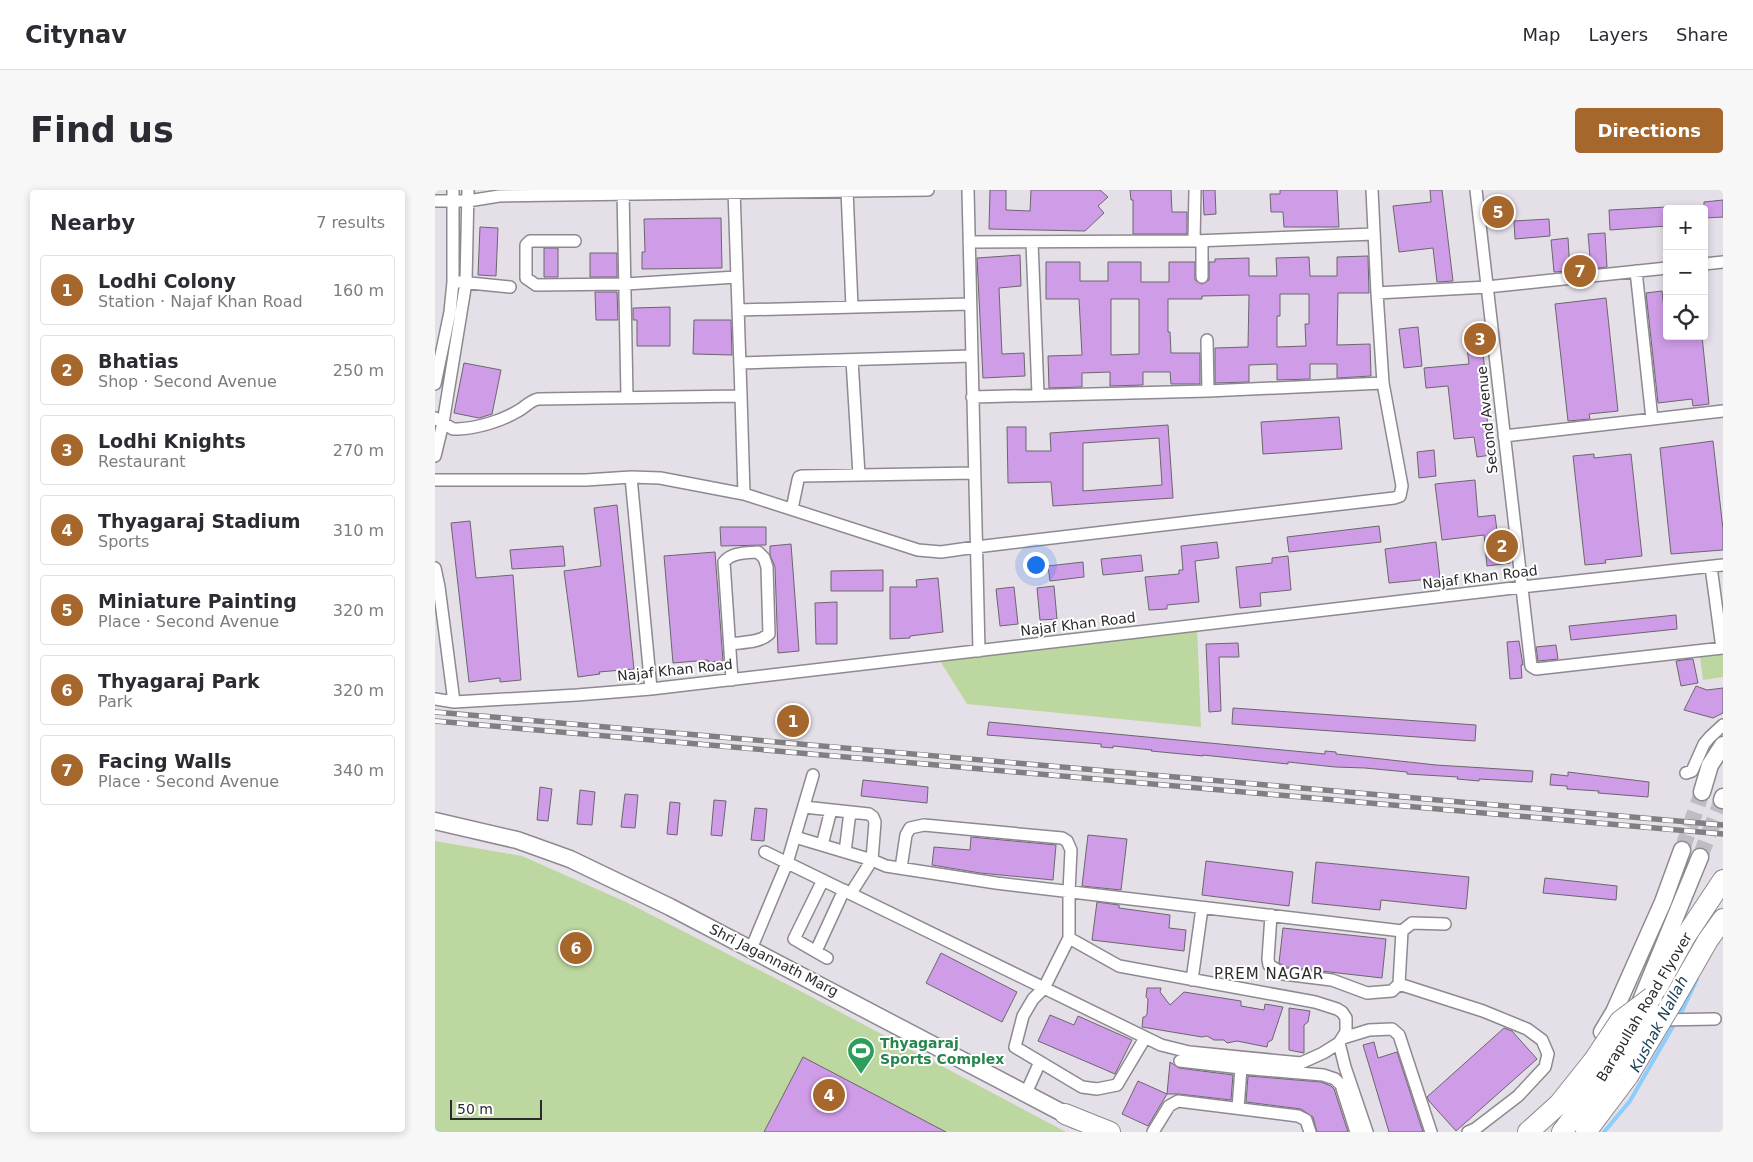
<!DOCTYPE html>
<html lang="en">
<head>
<meta charset="utf-8">
<style>
  :root { --surface:#fff; --page:#f7f7f7; --text:#2b2b33; --muted:#7c7c81; --line:#e1e1e2; --accent:#a6672d }
  body { margin:0; font-family:"DejaVu Sans",sans-serif; background:var(--page); color:var(--text) }
  .controls { position:absolute; right:15px; top:15px; display:grid; overflow:hidden; border-radius:5px; box-shadow:0 2px 8px #0003 }
  .controls button { width:45px; height:45px; display:grid; place-items:center; padding:0; border:0; border-bottom:1px solid var(--line); background:var(--surface); color:var(--text); font:25px sans-serif }
  .scale { position:absolute; left:15px; bottom:12px; width:92px; box-sizing:border-box; padding-left:5px; border:2px solid #2c2a2d; border-top:0; font-size:14px; line-height:18px; white-space:nowrap; color:#2c2a2d; -webkit-text-stroke:4px #fff; paint-order:stroke }
  .you { position:absolute; left:600px; top:374px; width:18px; height:18px; margin:-12px; border:4px solid #fff; border-radius:50%; background:#1a73e8; box-shadow:0 0 0 8px #1a73e833 }
  .badge { display:grid; place-items:center; width:32px; height:32px; border-radius:50%; background:var(--accent); color:#fff; font-size:16px; font-weight:700 }
  .pin { position:absolute; translate:-50% -50%; border:2px solid #fff; box-shadow:0 1px 5px #0006 }
  .list { margin:0; padding:0; list-style:none }
  h2 { display:flex; justify-content:space-between; align-items:center; height:65px; margin:0; padding:0 20px; font-size:21px }
  h2 small { font-size:16px; font-weight:400; color:var(--muted) }
  .list li { display:grid; grid-template-columns:32px 1fr auto; gap:15px; align-items:center; box-sizing:border-box; height:70px; margin:0 10px 10px; padding:0 10px; border:1px solid var(--line); border-radius:5px }
  .list b { display:block; font-size:19px; white-space:nowrap }
  .list p { margin:0; font-size:16px; white-space:nowrap; color:var(--muted) }
  .list em { font-size:16px; font-style:normal; color:var(--muted) }
  .icon { flex:none; width:28px; height:28px; fill:none; stroke:currentColor; stroke-width:2; stroke-linecap:round; stroke-linejoin:round }
  .map { position:relative; flex:none; width:1288px; height:942px; overflow:hidden; border-radius:5px }
  header { display:flex; align-items:center; gap:30px; box-sizing:border-box; height:70px; padding:0 25px; background:var(--surface); border-bottom:1px solid var(--line) }
  header strong { font-size:24px }
  nav { display:flex; gap:28px; margin-inline-start:auto; font-size:18px }
  .intro { display:flex; align-items:center; justify-content:space-between; box-sizing:border-box; height:120px; padding:0 30px }
  h1 { margin:0; font-size:35px }
  .button { padding:12px 22px; border-radius:5px; background:var(--accent); color:#fff; font-size:18px; font-weight:700 }
  main { display:flex; gap:30px; padding:0 30px }
  aside { flex:1; background:var(--surface); border-radius:5px; box-shadow:0 2px 8px #0003 }
  .map>svg:first-child { display:block }
</style>
</head>
<body>
<header>
<strong>Citynav</strong>
<nav><a>Map</a><a>Layers</a><a>Share</a></nav>
</header>
<div class="intro"><h1>Find us</h1><a class="button">Directions</a></div>
<main>
<aside>
<h2>Nearby<small>7 results</small></h2>
<ul class="list">
<li><span class="badge">1</span><div><b>Lodhi Colony</b><p>Station · Najaf Khan Road</p></div><em>160 m</em></li>
<li><span class="badge">2</span><div><b>Bhatias</b><p>Shop · Second Avenue</p></div><em>250 m</em></li>
<li><span class="badge">3</span><div><b>Lodhi Knights</b><p>Restaurant</p></div><em>270 m</em></li>
<li><span class="badge">4</span><div><b>Thyagaraj Stadium</b><p>Sports</p></div><em>310 m</em></li>
<li><span class="badge">5</span><div><b>Miniature Painting</b><p>Place · Second Avenue</p></div><em>320 m</em></li>
<li><span class="badge">6</span><div><b>Thyagaraj Park</b><p>Park</p></div><em>320 m</em></li>
<li><span class="badge">7</span><div><b>Facing Walls</b><p>Place · Second Avenue</p></div><em>340 m</em></li>
</ul>
</aside>
<div class="map">
<svg width="1288" height="942" viewBox="0 0 1288 942">
  <rect width="100%" height="100%" fill="#e5e0e8"/>
  <path fill="#bcd79f" d="M 762,435 L 766,537 L 532,514 L 502,466 Z
    M 1288,463 L 1288,487 L 1268,490 L 1265,466 Z
    M 0,651 L 87,666 L 191,712 L 371,804 L 631,942 L 0,942 Z"/>
  <g fill="none" stroke-linecap="round" stroke-linejoin="round">
    <path stroke="#8bcefc" stroke-width="4" d="M 1169,942 L 1195,911 L 1248,819 L 1262,789"/>
  </g>
  <path fill="#cf9ce7" stroke="#6b666d" fill-rule="evenodd" d="M 555,0 L 571,0 L 571,20 L 595,21 L 596,0 L 665,0 L 673,7 L 663,16 L 669,23 L 650,41 L 554,39 Z
    M 695,0 L 736,0 L 737,22 L 752,22 L 752,44 L 698,44 L 698,10 L 696,10 Z
    M 768,0 L 780,0 L 781,24 L 769,25 Z
    M 845,0 L 902,0 L 904,37 L 849,37 L 848,22 L 836,22 L 835,4 L 845,4 Z
    M 995,0 L 1007,0 L 1018,91 L 1002,92 L 998,58 L 964,62 L 958,16 L 996,12 Z
    M 1288,10 L 1288,27 L 1269,28 L 1269,12 Z
    M 1232,17 L 1232,36 L 1175,40 L 1174,20 Z
    M 286,28 L 287,78 L 207,79 L 207,62 L 210,62 L 209,29 Z
    M 1114,29 L 1115,46 L 1080,49 L 1079,31 Z
    M 45,37 L 63,38 L 61,86 L 43,85 Z
    M 1170,43 L 1172,77 L 1156,79 L 1153,44 Z
    M 1133,48 L 1135,81 L 1119,82 L 1116,50 Z
    M 109,58 L 123,58 L 123,87 L 109,87 Z
    M 155,63 L 182,63 L 182,87 L 155,87 Z
    M 585,65 L 586,96 L 564,98 L 567,164 L 589,163 L 590,186 L 548,188 L 542,68 Z
    M 933,66 L 934,103 L 903,103 L 902,155 L 935,154 L 936,186 L 902,188 L 902,174 L 875,174 L 875,189 L 842,190 L 842,174 L 814,175 L 814,192 L 780,193 L 780,158 L 813,157 L 814,105 L 767,106 L 767,109 L 733,109 L 733,142 L 735,142 L 736,163 L 765,163 L 765,194 L 736,194 L 735,182 L 708,182 L 708,195 L 675,196 L 675,182 L 647,183 L 647,197 L 614,198 L 613,166 L 647,165 L 644,109 L 611,109 L 611,72 L 645,72 L 645,91 L 673,91 L 673,72 L 706,72 L 706,92 L 734,92 L 734,72 L 760,72 L 760,90 L 767,94 L 774,90 L 774,72 L 780,72 L 780,69 L 814,68 L 814,86 L 842,86 L 841,68 L 874,67 L 875,86 L 902,86 L 902,67 ZM 845,104 L 874,104 L 874,134 L 870,134 L 871,156 L 842,157 L 842,126 L 845,126 ZM 676,109 L 704,109 L 704,164 L 676,165 Z
    M 1227,101 L 1232,146 L 1267,146 L 1274,214 L 1258,216 L 1257,209 L 1223,213 L 1211,103 Z
    M 160,102 L 182,102 L 183,130 L 161,130 Z
    M 1171,108 L 1183,221 L 1154,224 L 1155,229 L 1133,231 L 1120,114 Z
    M 235,117 L 235,156 L 202,156 L 202,130 L 198,130 L 198,118 Z
    M 259,130 L 296,130 L 297,165 L 258,164 Z
    M 983,137 L 987,176 L 969,178 L 964,139 Z
    M 1047,155 L 1053,208 L 1050,209 L 1056,265 L 1042,267 L 1039,247 L 1019,249 L 1013,196 L 991,198 L 989,178 L 1034,174 L 1032,157 Z
    M 29,173 L 66,180 L 57,224 L 44,228 L 19,223 Z
    M 904,227 L 907,259 L 828,264 L 826,232 Z
    M 733,235 L 738,308 L 618,316 L 616,292 L 573,293 L 572,237 L 591,237 L 591,261 L 616,261 L 615,243 ZM 724,248 L 727,295 L 648,301 L 648,253 Z
    M 1278,251 L 1288,339 L 1288,360 L 1236,364 L 1225,258 Z
    M 999,260 L 1001,286 L 984,288 L 982,262 Z
    M 1159,264 L 1159,268 L 1196,264 L 1207,366 L 1170,370 L 1171,373 L 1150,375 L 1138,266 Z
    M 1040,290 L 1043,327 L 1060,325 L 1064,357 L 1073,356 L 1075,373 L 1052,376 L 1049,345 L 1007,350 L 1000,294 Z
    M 182,315 L 199,479 L 164,482 L 165,484 L 143,487 L 129,381 L 166,376 L 159,318 Z
    M 35,331 L 41,388 L 78,385 L 86,490 L 65,492 L 65,488 L 34,492 L 16,333 Z
    M 944,336 L 946,352 L 854,362 L 852,347 Z
    M 285,337 L 331,337 L 331,355 L 286,356 Z
    M 782,352 L 784,368 L 760,371 L 764,412 L 732,415 L 732,419 L 714,420 L 710,387 L 744,384 L 744,380 L 748,380 L 746,356 Z
    M 1001,352 L 1005,388 L 954,393 L 950,359 Z
    M 356,354 L 364,461 L 343,463 L 340,377 L 335,365 L 335,356 Z
    M 128,356 L 130,376 L 77,379 L 75,360 Z
    M 280,362 L 288,471 L 273,472 L 273,470 L 238,473 L 229,366 Z
    M 706,365 L 708,381 L 668,385 L 666,369 Z
    M 853,366 L 856,400 L 825,403 L 826,416 L 805,418 L 801,377 L 837,373 L 837,368 Z
    M 648,372 L 649,387 L 615,391 L 613,376 Z
    M 448,380 L 448,401 L 396,401 L 396,381 Z
    M 503,388 L 508,442 L 475,446 L 475,448 L 455,449 L 455,397 L 482,397 L 481,390 Z
    M 619,396 L 622,429 L 605,430 L 602,398 Z
    M 579,397 L 583,434 L 565,436 L 561,399 Z
    M 402,412 L 402,454 L 381,454 L 380,413 Z
    M 1241,425 L 1242,439 L 1136,450 L 1134,436 Z
    M 1084,451 L 1088,475 L 1086,475 L 1087,488 L 1075,489 L 1072,452 Z
    M 803,453 L 804,467 L 784,467 L 786,521 L 774,522 L 771,454 Z
    M 1121,455 L 1123,469 L 1103,471 L 1101,457 Z
    M 1256,469 L 1258,469 L 1263,493 L 1246,496 L 1241,471 Z
    M 1261,496 L 1272,500 L 1288,498 L 1288,523 L 1278,528 L 1249,520 Z
    M 798,518 L 1041,535 L 1040,551 L 797,534 Z
    M 554,532 L 890,564 L 890,561 L 901,562 L 901,564 L 1001,575 L 1098,581 L 1097,592 L 1044,589 L 1044,591 L 1022,589 L 1023,587 L 972,584 L 972,582 L 930,578 L 900,577 L 853,572 L 853,574 L 768,565 L 768,566 L 716,561 L 717,560 L 678,556 L 678,558 L 666,557 L 666,554 L 552,545 Z
    M 1133,582 L 1214,592 L 1213,607 L 1163,603 L 1164,601 L 1132,599 L 1132,596 L 1115,595 L 1116,584 L 1133,586 Z
    M 428,590 L 493,597 L 492,613 L 426,606 Z
    M 105,597 L 117,599 L 113,631 L 102,630 Z
    M 145,600 L 160,602 L 157,635 L 142,634 Z
    M 190,604 L 203,605 L 200,638 L 186,637 Z
    M 279,610 L 291,611 L 287,646 L 276,645 Z
    M 235,612 L 245,613 L 242,645 L 232,644 Z
    M 320,618 L 332,619 L 329,651 L 316,650 Z
    M 653,645 L 692,649 L 686,700 L 647,696 Z
    M 536,647 L 621,655 L 618,690 L 545,683 L 497,675 L 499,657 L 535,660 Z
    M 771,671 L 858,682 L 854,716 L 767,705 Z
    M 881,672 L 1034,687 L 1031,719 L 946,710 L 945,720 L 877,713 Z
    M 1110,688 L 1182,696 L 1181,710 L 1108,703 Z
    M 662,712 L 684,715 L 684,718 L 735,725 L 734,738 L 751,740 L 749,761 L 657,750 Z
    M 848,738 L 951,749 L 947,788 L 851,777 L 844,773 Z
    M 506,763 L 582,802 L 567,832 L 491,793 Z
    M 712,798 L 726,798 L 725,802 L 735,815 L 749,802 L 806,811 L 806,816 L 829,820 L 830,814 L 848,817 L 837,850 L 833,852 L 832,857 L 802,851 L 792,853 L 789,850 L 779,850 L 772,846 L 767,847 L 707,837 L 708,827 L 710,827 L 712,824 L 713,809 L 711,807 Z
    M 854,818 L 875,821 L 873,832 L 869,835 L 869,863 L 854,860 Z
    M 615,825 L 639,835 L 643,826 L 697,850 L 680,884 L 603,851 Z
    M 1069,838 L 1077,841 L 1102,869 L 1021,941 L 994,911 L 992,907 Z
    M 939,852 L 943,868 L 962,862 L 988,942 L 954,942 L 928,855 Z
    M 368,867 L 511,942 L 329,942 Z
    M 735,872 L 744,878 L 798,885 L 796,910 L 744,904 L 732,904 Z
    M 813,886 L 886,892 L 896,896 L 899,899 L 913,942 L 882,942 L 878,927 L 866,919 L 811,912 Z
    M 703,891 L 732,904 L 713,936 L 687,924 Z"/>
  <g fill="none" stroke-linecap="round" stroke-linejoin="round">
    <path stroke="#c0bcc3" stroke-width="16" stroke-dasharray="16 8" stroke-linecap="butt" d="M 1247,660 L 1267,602
      M 1265,667 L 1287,610"/>
    <defs>
      <path id="street" d="M 188,0 L 192,207
        M 412,0 L 417,117
        M 533,0 L 544,461
        M 1041,0 L 1096,476 L 1101,479 L 1288,458
        M 0,11 L 33,11 L 64,6 L 493,0
        M 140,51 L 95,51 L 91,55 L 91,88 L 101,95 L 191,94 L 301,87
        M 759,51 L 760,0
        M 767,51 L 767,87
        M 534,52 L 759,51 L 939,44
        M 597,52 L 603,204
        M 1269,74 L 1288,72
        M 1201,81 L 1217,229
        M 25,92 L 75,97
        M 942,103 L 1052,97 L 1232,78
        M 303,120 L 535,114
        M 772,150 L 773,201
        M 417,170 L 424,285
        M 305,173 L 536,166
        M 0,194 L 15,122 L 18,92 L 18,0
        M 306,206 L 309,304
        M 537,207 L 773,201 L 948,193
        M 0,228 L 18,239 L 23,239 C 43,238 66,231 83,221 C 91,217 94,211 103,209 L 306,206 L 299,0
        M 1069,246 L 1288,221
        M 0,266 L 8,233 L 31,92 L 33,0
        M 196,287 L 216,499
        M 0,290 L 151,290 L 196,287 L 225,288 L 309,304 L 483,360 L 506,362 L 541,357 L 959,308 L 965,306 L 967,296 L 948,193 L 942,103 L 937,0
        M 357,319 L 363,290 L 364,287 L 367,286 L 539,283
        M 1276,377 L 1287,458
        M 0,378 L 4,397 L 19,512
        M 295,454 C 308,452 324,453 334,444 L 332,377 L 329,368 L 323,362 C 311,363 297,362 289,372 L 297,490
        M 0,509 L 19,512 L 142,505 L 216,499 L 1087,397 L 1288,375
        M 1251,583 L 1257,581 L 1269,554 L 1275,547 L 1288,535
        M 360,647 L 437,670 L 440,632 L 438,627 L 434,624 L 369,617
        M 387,655 L 396,620
        M 330,662 L 726,855 L 754,862 L 866,873 L 888,863 L 904,853 L 911,842 L 911,828 L 907,822 L 902,819 L 880,812 L 684,776 L 634,748
        M 410,662 L 415,622
        M 466,678 L 471,645 L 475,638 L 489,635 L 627,648 L 632,651 L 636,660 L 634,702 L 634,748 L 609,798 L 598,809 L 588,826 L 580,857 L 647,897 L 662,899 L 682,895 L 710,848
        M 388,690 L 359,749 L 392,768
        M 416,703 L 437,670 L 451,676 L 561,693 L 967,741 L 977,733 L 1010,734
        M 836,725 L 833,769 L 834,775 L 848,784 L 897,790 L 932,803 L 957,801 L 964,794 L 967,741
        M 316,759 L 352,673 L 378,585
        M 381,761 L 409,700
        M 757,790 L 767,718
        M 964,794 L 1048,821 L 1092,839 L 1107,850 L 1113,864 L 1110,877 L 1083,906 L 1040,939 L 1033,942
        M 1225,830 L 1280,829
        M 908,848 L 934,840 L 957,839 L 964,845 L 996,942
        M 904,853 L 910,877 L 932,942
        M 745,871 L 806,878
        M 591,903 L 605,872
        M 803,918 L 806,878 L 888,885 L 900,889 L 906,895 L 921,942
        M 718,942 L 734,916 L 743,911 L 863,926 L 871,930 L 875,942"/>
      <path id="secondary" d="M 1267,602 L 1275,575 L 1288,555
        M 1287,610 L 1288,607
        M 0,631 L 82,650 L 135,669 L 235,717 L 641,930
        M 1205,813 L 1265,667
        M 1167,842 L 1179,822 L 1228,712 L 1247,660"/>
      <path id="highway" d="M 1217,807 L 1250,747 L 1288,690
        M 1238,811 L 1273,750 L 1288,729
        M 630,924 L 675,942
        M 1093,942 L 1124,914 L 1159,870
        M 1127,942 L 1174,880
        M 1151,942 L 1193,886"/>
    </defs>
    <use href="#street" stroke="#8e8991" stroke-width="14"/>
    <use href="#secondary" stroke="#8e8991" stroke-width="19"/>
    <use href="#highway" stroke="#8e8991" stroke-width="22"/>
    <use href="#street" stroke="#fff" stroke-width="11"/>
    <use href="#secondary" stroke="#fff" stroke-width="16"/>
    <use href="#highway" stroke="#fff" stroke-width="20"/>
    <defs>
      <path id="rail" d="M 0,522 L 1288,635
        M 0,531 L 1288,644"/>
    </defs>
    <use href="#rail" stroke="#827f84" stroke-width="5.5"/>
    <use href="#rail" stroke="#fff" stroke-width="4" stroke-dasharray="11" stroke-linecap="butt"/>
    <defs>
      <path id="highway-bridge" d="M 1159,870 L 1185,831 L 1217,807
        M 1174,880 L 1213,815
        M 1193,886 L 1238,811"/>
    </defs>
    <use href="#highway-bridge" stroke="#8e8991" stroke-width="22" stroke-linecap="butt"/>
    <use href="#highway-bridge" stroke="#fff" stroke-width="20"/>
  </g>
  <defs>
    <symbol id="stadium-pin" viewBox="-11 -11 22 30"><path d="M0 17L-7.5 6A9.5 9.5 0 1 1 7.5 6Z" fill="#2e9e5b" stroke="#fff"/><path d="M0-5a6.5 5 0 1 0 0 10a6.5 5 0 1 0 0-10ZM-3.5-1.8h7v3.6h-7Z" fill="#fff"/></symbol>
  </defs>
  <g fill-rule="evenodd">
    <use href="#stadium-pin" x="410" y="845" width="32" height="43"/>
  </g>
  <g text-anchor="middle" dominant-baseline="central" stroke-width="4" stroke-linejoin="round" paint-order="stroke">
    <g font-size="14" fill="#2c2a2d" stroke="#fff">
      <text transform="translate(1052 230) rotate(-96)">Second Avenue</text>
      <text transform="translate(1045 387) rotate(-7)">Najaf Khan Road</text>
      <text transform="translate(643 434) rotate(-7)">Najaf Khan Road</text>
      <text transform="translate(240 480) rotate(-6)">Najaf Khan Road</text>
      <text transform="translate(339 770) rotate(27)">Shri Jagannath Marg</text>
      <text transform="translate(1209 817) rotate(-59)">Barapullah Road Flyover</text>
    </g>
    <g font-size="14" font-weight="bold" fill="#27864d" stroke="#fff" text-anchor="start">
      <text x="445" y="853">Thyagaraj<tspan x="445" dy="16">Sports Complex</tspan></text>
    </g>
    <g font-size="15" letter-spacing="1" fill="#2c2a2d" stroke="#fff">
      <text x="834" y="784">PREM NAGAR</text>
    </g>
    <g font-size="15" font-style="italic" fill="#193e56" stroke="#fff">
      <text transform="translate(1224 834) rotate(-62)">Kushak Nallah</text>
    </g>
  </g>
</svg>
<div class="controls">
<button>+</button>
<button>−</button>
<button><svg class="icon" aria-label="locate" viewBox="0 0 24 24"><circle cx="12" cy="12" r="6"/><path d="M12 2v4M12 18v4M2 12h4M18 12h4"/></svg></button>
</div>
<div class="scale">50 m</div>
<div class="you"></div>
<div class="pin badge" style="left:358px;top:531px">1</div>
<div class="pin badge" style="left:1067px;top:356px">2</div>
<div class="pin badge" style="left:1045px;top:149px">3</div>
<div class="pin badge" style="left:394px;top:905px">4</div>
<div class="pin badge" style="left:1063px;top:22px">5</div>
<div class="pin badge" style="left:141px;top:758px">6</div>
<div class="pin badge" style="left:1145px;top:81px">7</div>
</div>
</main>
</body>
</html>
